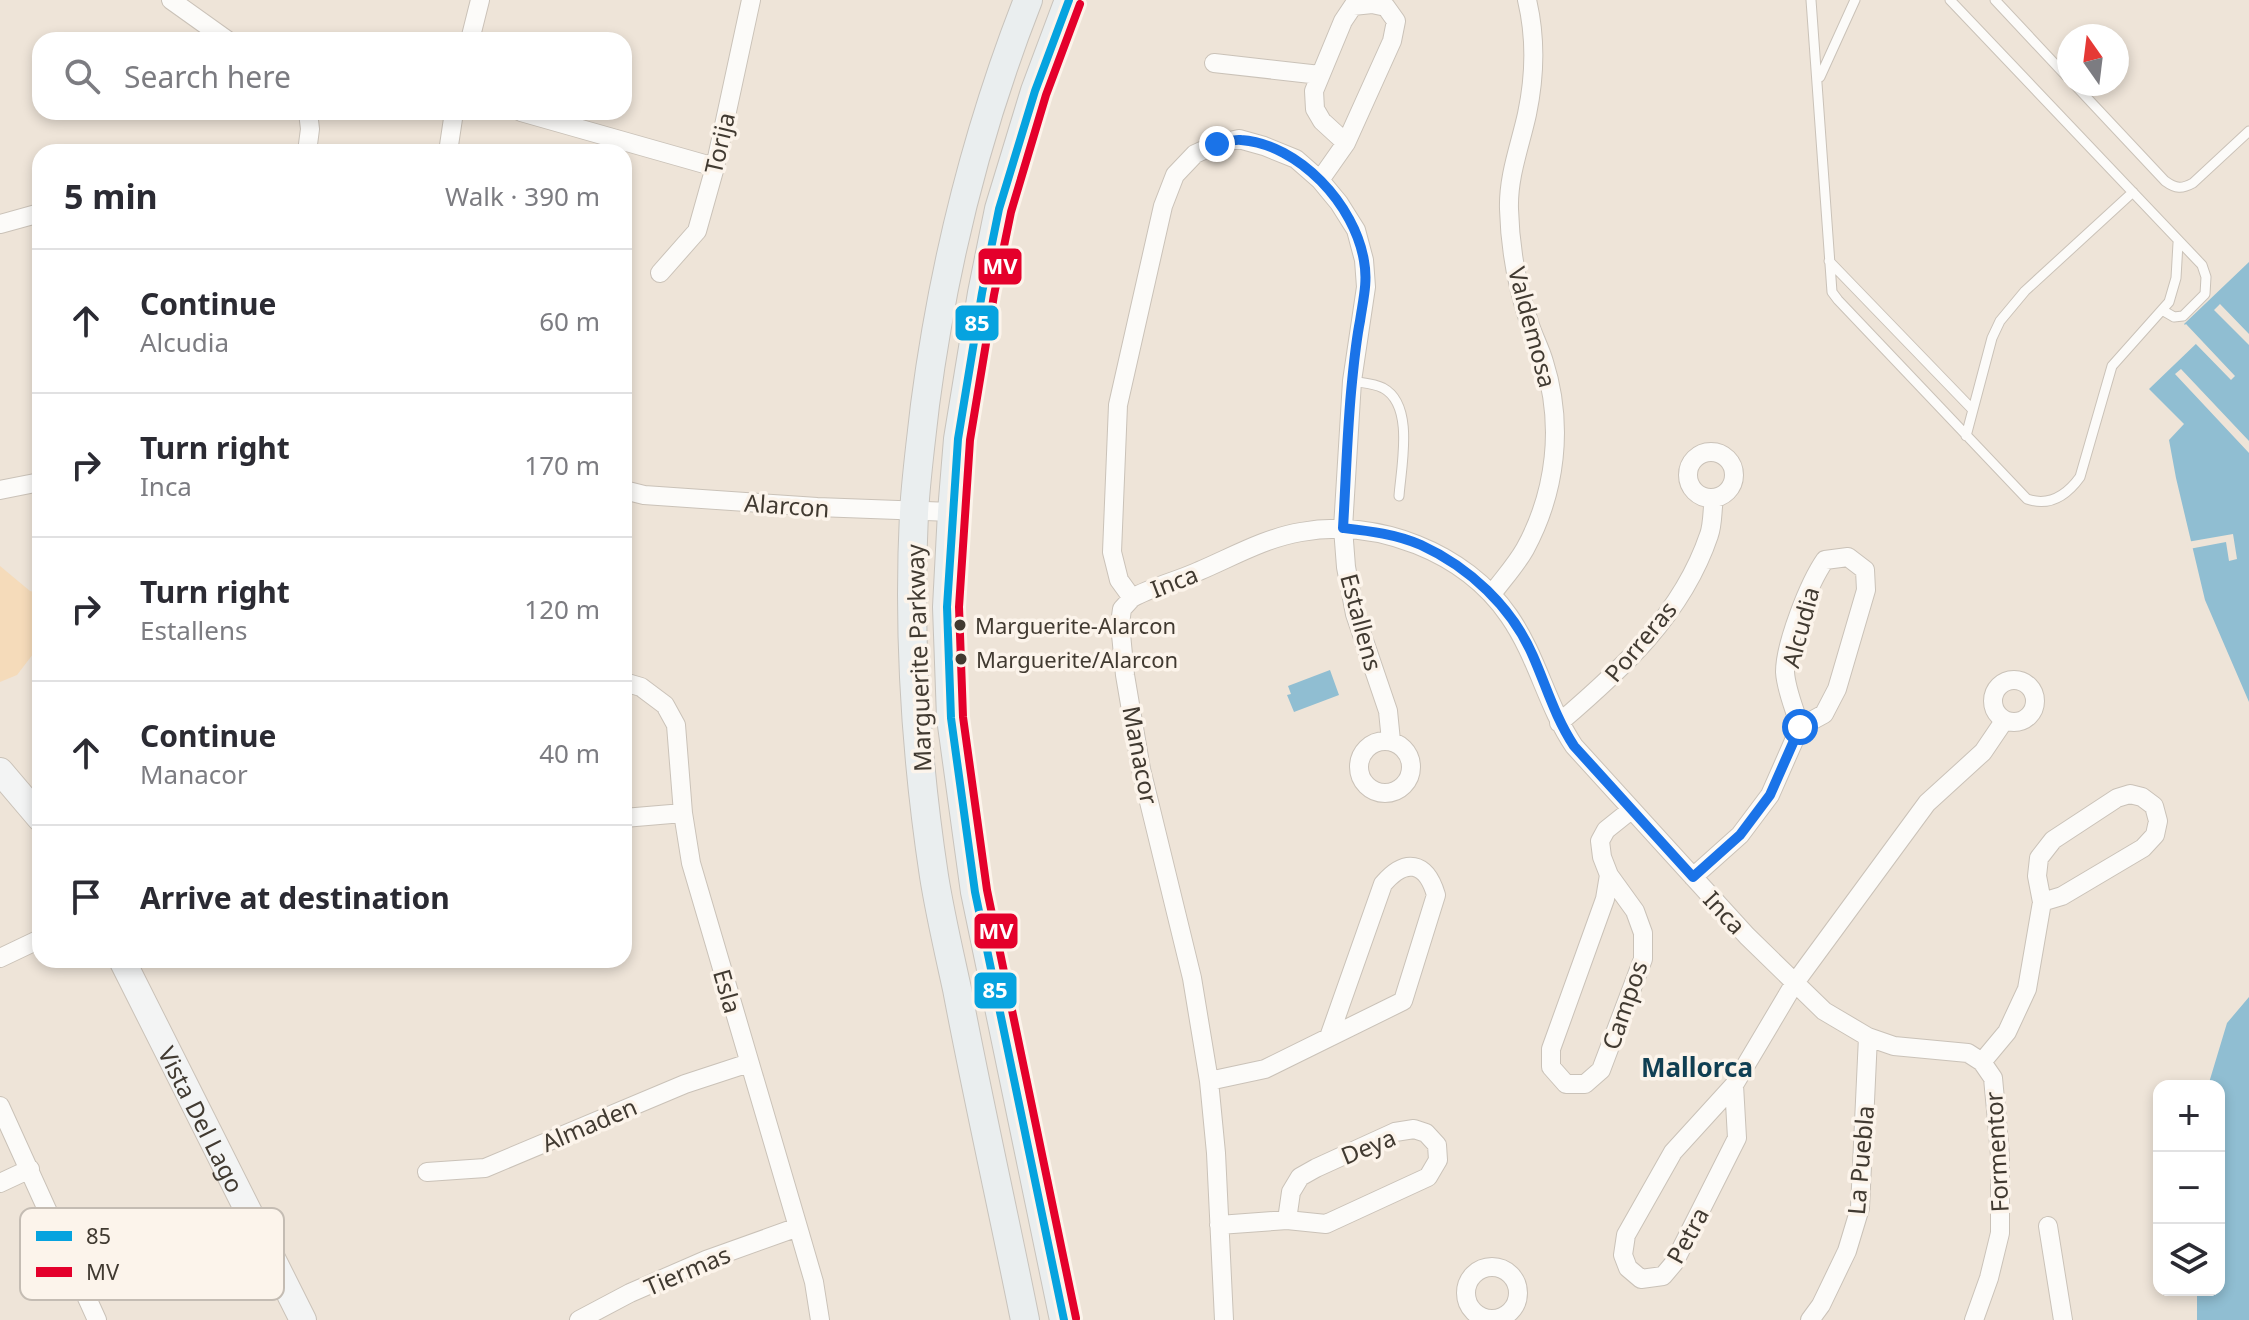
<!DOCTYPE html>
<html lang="en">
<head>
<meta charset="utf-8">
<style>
  :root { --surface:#fff; --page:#f2f2f3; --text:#2b2b33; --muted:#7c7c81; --line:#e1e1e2 }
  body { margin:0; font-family:"Noto Sans",sans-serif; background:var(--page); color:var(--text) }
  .controls { position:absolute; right:24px; bottom:24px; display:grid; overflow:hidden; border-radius:16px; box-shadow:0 4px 12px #0003 }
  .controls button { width:72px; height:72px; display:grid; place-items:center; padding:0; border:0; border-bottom:2px solid var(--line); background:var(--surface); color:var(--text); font:40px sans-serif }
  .compass { position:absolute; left:2057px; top:24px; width:72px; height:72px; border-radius:50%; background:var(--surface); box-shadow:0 4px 12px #0003; rotate:346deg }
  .stop { position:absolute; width:24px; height:24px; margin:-18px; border:6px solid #1a73e8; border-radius:50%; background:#fff }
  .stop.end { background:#1a73e8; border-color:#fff; box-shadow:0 2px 8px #0008 }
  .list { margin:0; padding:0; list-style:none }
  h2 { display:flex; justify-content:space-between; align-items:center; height:104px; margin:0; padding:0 32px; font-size:34px }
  h2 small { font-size:26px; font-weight:400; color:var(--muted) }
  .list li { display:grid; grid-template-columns:52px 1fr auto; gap:24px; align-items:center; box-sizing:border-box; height:144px; padding:0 32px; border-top:2px solid var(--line) }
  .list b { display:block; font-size:30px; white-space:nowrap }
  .list p { margin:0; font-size:26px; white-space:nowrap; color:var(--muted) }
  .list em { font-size:26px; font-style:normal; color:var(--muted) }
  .icon { flex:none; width:44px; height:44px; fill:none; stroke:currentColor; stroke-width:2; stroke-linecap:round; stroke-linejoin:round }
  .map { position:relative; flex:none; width:2249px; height:1320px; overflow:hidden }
  .search { position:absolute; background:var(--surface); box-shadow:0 4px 12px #0003; left:32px; top:32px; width:600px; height:88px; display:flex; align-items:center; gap:20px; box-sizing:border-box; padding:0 28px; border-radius:24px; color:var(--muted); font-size:30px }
  .panel { position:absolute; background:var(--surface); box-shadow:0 4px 12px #0003; left:32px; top:144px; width:600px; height:824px; border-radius:24px }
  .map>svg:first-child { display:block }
</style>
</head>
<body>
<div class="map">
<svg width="2249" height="1320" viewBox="0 0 2249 1320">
  <rect width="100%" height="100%" fill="#eee4d8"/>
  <path fill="#f5dbba" d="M 0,566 L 30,591 L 40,594 L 40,645 L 17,675 L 0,682 Z"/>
  <path fill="#90bed2" d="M 2249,262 L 2249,702 L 2205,600 L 2176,478 L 2169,440 L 2184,424 L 2149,389 L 2200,340 L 2184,324 Z
    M 1330,670 L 1339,695 L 1294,712 L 1287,695 L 1291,694 L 1288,686 Z
    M 2249,997 L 2249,1320 L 2197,1320 L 2197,1290 L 2219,1290 L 2219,1086 L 2208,1086 L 2227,1023 Z"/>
  <path fill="#eee4d8" d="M 2220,304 L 2249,334 L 2249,345 L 2214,310 Z
    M 2186,324 L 2235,376 L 2231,380 L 2193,341 L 2194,339 L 2182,327 Z
    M 2181,369 L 2249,441 L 2249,453 L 2175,374 Z
    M 2233,534 L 2237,559 L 2229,561 L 2226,542 L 2189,549 L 2187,542 Z"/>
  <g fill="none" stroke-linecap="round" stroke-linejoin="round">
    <defs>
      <path id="lane" d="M 1811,0 L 1832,292 L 1838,300 L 2027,499 C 2050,507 2067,495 2080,477 L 2112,366 L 2169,302 L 2176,278 L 2178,243
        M 1950,0 L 2202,265 L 2206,277 L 2205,294 L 2183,316 L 2174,317 L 2162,310
        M 1995,0 L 2069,79
        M 1820,77 L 1855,0
        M 2074,84 L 2165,181 C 2176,189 2182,189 2193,183 L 2249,131
        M 1829,261 L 1972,409
        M 1352,381 C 1362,383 1373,383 1383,388 C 1415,405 1401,467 1399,496
        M 1966,436 L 1992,338 L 2000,321 L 2025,291 L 2133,192"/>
      <path id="street" d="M 171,0 L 227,40
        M 470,40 L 480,0
        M 1214,63 L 1320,75
        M 521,112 L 715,167
        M 307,152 L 310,129 L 308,112
        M 448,152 L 454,112
        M 1320,180 L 1346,143 L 1392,41 L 1396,21 L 1386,7 L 1372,4 L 1353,6 L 1343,21 L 1314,91 L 1315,109 L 1322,121 L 1346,143
        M 0,224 L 40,213
        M 660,273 L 697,231 L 715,167 L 751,0
        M1688 475a23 23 0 1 1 46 0a23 23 0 1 1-46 0Z
        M 0,490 L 40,482
        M 624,490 L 644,495 L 817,507 L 952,512
        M 1492,594 C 1503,579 1516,565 1525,549 C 1556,492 1564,425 1544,362 C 1540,348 1533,336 1529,322 C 1517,286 1510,247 1509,209 C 1508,176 1520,146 1527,114 C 1535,76 1536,38 1527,0
        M 1132,598 C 1152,587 1177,581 1199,571 C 1232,557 1265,538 1301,532 C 1377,518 1465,552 1509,616 C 1538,658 1546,704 1574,746 L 1747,936 L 1824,1011 L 1868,1037 L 1894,1046 L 1968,1053 L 1982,1062
        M1993 701a21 21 0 1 1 42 0a21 21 0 1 1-42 0Z
        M 624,682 L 641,687 L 665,705 L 676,725 L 683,813 L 691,863 L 798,1227 L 814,1282 L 820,1320
        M 1559,723 C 1621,670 1682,615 1709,535 C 1713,524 1712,510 1714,498
        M1359 767a26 26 0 1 1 52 0a26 26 0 1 1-52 0Z
        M 624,818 L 683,813
        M 1609,875 L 1605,899 L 1551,1049 L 1551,1067 L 1566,1084 L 1585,1084 L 1601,1070 L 1643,959 L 1643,933 L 1635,911 L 1609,875 L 1602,857 L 1600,841 L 1606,830 L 1631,810
        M 1693,877 L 1740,835 L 1770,795 L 1800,727 L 1824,714 L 1837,689 L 1866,590 L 1865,570 L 1848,557 L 1825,560 C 1809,583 1785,644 1785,672 C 1786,690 1795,710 1800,727
        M 0,958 L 40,939
        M 1209,1081 L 1265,1069 L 1403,1001 L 1436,895 C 1426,861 1405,858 1383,884 L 1329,1037
        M 1734,1085 L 1737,1138 L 1674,1263 L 1663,1276 L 1641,1279 L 1628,1268 L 1623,1255 L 1626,1235 L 1673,1152 L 1734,1085 L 1794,984 L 1927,803 L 1983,752 L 2004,721
        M 0,1106 L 97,1320
        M 427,1172 L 485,1168 L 685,1084 L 749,1063
        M 0,1183 L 30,1169
        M 1219,1225 L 1287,1220 L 1326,1224 L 1428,1177 L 1438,1160 L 1437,1145 L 1426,1133 L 1414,1129 L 1395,1132 L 1316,1168 L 1300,1177 L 1291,1192 L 1287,1220
        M 2048,1226 L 2063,1320
        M1466 1293a26 26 0 1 1 52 0a26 26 0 1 1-52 0Z
        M 579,1320 L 630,1293 L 706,1260 L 798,1227
        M 1224,1320 L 1216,1153 L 1209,1081 L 1192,978 L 1141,769 L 1125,675 L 1120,624 L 1122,609 L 1132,598 L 1119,580 L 1112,552 L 1118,405 L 1163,206 L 1175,175 L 1195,154 L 1217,144 L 1239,139 L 1264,146 L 1296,159 L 1320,180 L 1339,203 L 1356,230 L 1364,260 L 1366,287 L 1352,381 L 1343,528 L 1346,567 L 1355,614 L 1388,711 L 1391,741
        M 1810,1320 L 1821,1305 L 1847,1251 L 1860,1208 L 1868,1037
        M 1974,1320 L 1989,1278 L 2000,1233 L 2000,1156 L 1996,1110 L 1993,1078 L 1982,1062 L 2007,1032 L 2027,989 L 2042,902 L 2037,876 L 2039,858 L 2053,840 L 2117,798 L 2130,794 L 2142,797 L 2154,806 L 2158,821 L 2155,835 L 2143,848 L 2062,896 L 2042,902"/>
      <g id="secondary">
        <path d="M 0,771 L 40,818"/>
        <path id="s1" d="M 122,960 L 303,1320"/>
      </g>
      <path id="primary" d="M 1025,1320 C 1003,1210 978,1100 957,989 C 949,952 940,914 934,876 C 916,757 908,634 914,513 C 916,477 921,441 925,405 C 943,267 977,130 1028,0
        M 1064,1320 L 975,892 L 951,718 L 947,607 L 952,512 L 958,439 L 982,293 L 999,209 L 1035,91 L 1069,0"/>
    </defs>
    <use href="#lane" stroke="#cac2b8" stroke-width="11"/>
    <use href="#street" stroke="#cac2b8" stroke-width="20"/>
    <use href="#secondary" stroke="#cac2b8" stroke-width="28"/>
    <use href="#primary" stroke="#c8c3bc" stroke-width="30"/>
    <use href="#lane" stroke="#fcfbf9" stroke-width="9"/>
    <use href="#street" stroke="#fcfbf9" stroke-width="18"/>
    <use href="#secondary" stroke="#f3f4f4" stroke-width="26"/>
    <use href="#primary" stroke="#eaeeef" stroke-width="28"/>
    <defs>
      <path id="bus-1" d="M 1064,1320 L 975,892 L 951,718 L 947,607 L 958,439 L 982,293 L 999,209 L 1035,91 L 1069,0"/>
      <path id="bus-2" d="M 1076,1318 L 987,890 L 963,717 L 959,607 L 970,440 L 994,295 L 1011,212 L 1046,95 L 1080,4"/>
    </defs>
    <use href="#bus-1" stroke="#fcf4eb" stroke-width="14"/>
    <use href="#bus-2" stroke="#fcf4eb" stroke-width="14"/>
    <use href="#bus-1" stroke="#06a3df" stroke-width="8"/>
    <use href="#bus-2" stroke="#e4002b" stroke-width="8"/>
  </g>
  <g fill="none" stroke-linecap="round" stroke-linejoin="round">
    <path stroke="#1a73e8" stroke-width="10" d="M 1217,144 C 1224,143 1233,139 1241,140 C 1299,144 1355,205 1364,261 C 1368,282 1363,300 1360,321 C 1356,341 1354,362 1352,382 C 1347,430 1346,480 1343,528 C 1369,531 1396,534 1421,545 C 1469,567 1512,607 1533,656 C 1547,688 1555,717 1574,746 L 1693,877 L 1740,835 L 1770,795 L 1800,727"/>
  </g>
  <g fill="#413a31" stroke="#fcf4eb" stroke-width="3">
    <circle cx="960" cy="625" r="7"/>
    <circle cx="961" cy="659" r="7"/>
  </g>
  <g text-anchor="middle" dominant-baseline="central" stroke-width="7" stroke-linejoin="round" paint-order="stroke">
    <g font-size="22" fill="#413a31" stroke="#fcf4eb" text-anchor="start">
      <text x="975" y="625">Marguerite-Alarcon</text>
      <text x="976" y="659">Marguerite/Alarcon</text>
    </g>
    <g font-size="24" fill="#413a31" stroke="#fcf4eb">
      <text transform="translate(719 143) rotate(-77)">Torija</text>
      <text transform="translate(1533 327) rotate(75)">Valdemosa</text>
      <text transform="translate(787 505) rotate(4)">Alarcon</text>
      <text transform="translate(1174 581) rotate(-21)">Inca</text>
      <text transform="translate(1362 622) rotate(75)">Estallens</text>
      <text transform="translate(1800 627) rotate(-75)">Alcudia</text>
      <text transform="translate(1640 641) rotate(-50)">Porreras</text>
      <text transform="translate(918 658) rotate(-92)">Marguerite Parkway</text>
      <text transform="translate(1141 755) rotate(79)">Manacor</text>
      <text transform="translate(1725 912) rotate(47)">Inca</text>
      <text transform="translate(728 991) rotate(74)">Esla</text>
      <text transform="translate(1624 1005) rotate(-71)">Campos</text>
      <text stroke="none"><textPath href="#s1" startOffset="178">Vista Del Lago</textPath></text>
      <text transform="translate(589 1124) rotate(-23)">Almaden</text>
      <text transform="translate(1368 1146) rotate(-22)">Deya</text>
      <text transform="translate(1996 1152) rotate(-93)">Formentor</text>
      <text transform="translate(1860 1160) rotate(-85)">La Puebla</text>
      <text transform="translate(1687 1235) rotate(-61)">Petra</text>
      <text transform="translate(687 1270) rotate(-23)">Tiermas</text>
    </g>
    <g font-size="26" font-weight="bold" fill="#103f53" stroke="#fcf4eb">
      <text x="1697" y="1067">Mallorca</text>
    </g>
  </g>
  <rect x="20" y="1208" width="264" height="92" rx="12" fill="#fcf4eb" stroke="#c4bcb3" stroke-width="2"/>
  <rect x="36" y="1231" width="36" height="10" fill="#06a3df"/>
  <rect x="36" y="1267" width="36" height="10" fill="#e4002b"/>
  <g font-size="22" fill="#413a31">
    <text x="86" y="1244">85</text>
    <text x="86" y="1280">MV</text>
  </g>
  <g stroke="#fcf4eb" stroke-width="3">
    <rect x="977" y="247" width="46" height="39" rx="8" fill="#e4002b"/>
    <rect x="954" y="304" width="46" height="38" rx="8" fill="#06a3df"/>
    <rect x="973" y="912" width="46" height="38" rx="8" fill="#e4002b"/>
    <rect x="973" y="971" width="45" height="39" rx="8" fill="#06a3df"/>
  </g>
  <g font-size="22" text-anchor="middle" font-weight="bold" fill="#fff">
    <text x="1000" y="274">MV</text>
    <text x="977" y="331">85</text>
    <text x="996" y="939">MV</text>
    <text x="995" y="998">85</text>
  </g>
</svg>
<div class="controls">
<button>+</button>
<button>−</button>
<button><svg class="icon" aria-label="layers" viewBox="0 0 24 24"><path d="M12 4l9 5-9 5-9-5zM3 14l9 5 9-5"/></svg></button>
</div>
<svg class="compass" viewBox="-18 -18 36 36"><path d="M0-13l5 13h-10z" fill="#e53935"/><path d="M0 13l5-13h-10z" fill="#7c7c81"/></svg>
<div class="stop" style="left:1800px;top:727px"></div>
<div class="stop end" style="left:1217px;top:144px"></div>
<div class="search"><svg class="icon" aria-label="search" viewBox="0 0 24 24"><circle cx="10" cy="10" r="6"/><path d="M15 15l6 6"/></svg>Search here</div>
<section class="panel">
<h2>5 min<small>Walk · 390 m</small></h2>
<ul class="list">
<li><svg class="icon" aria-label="ahead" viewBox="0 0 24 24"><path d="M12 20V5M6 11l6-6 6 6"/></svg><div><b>Continue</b><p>Alcudia</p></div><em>60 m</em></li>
<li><svg class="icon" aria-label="right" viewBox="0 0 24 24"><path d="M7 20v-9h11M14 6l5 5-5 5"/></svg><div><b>Turn right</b><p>Inca</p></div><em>170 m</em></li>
<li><svg class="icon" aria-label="right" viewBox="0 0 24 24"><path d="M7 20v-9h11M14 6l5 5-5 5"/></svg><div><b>Turn right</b><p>Estallens</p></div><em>120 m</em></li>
<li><svg class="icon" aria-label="ahead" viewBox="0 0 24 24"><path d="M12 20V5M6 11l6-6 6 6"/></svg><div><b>Continue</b><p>Manacor</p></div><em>40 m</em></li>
<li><svg class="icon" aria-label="arrive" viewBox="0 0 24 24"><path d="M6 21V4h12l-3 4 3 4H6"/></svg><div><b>Arrive at destination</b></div></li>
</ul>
</section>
</div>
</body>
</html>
